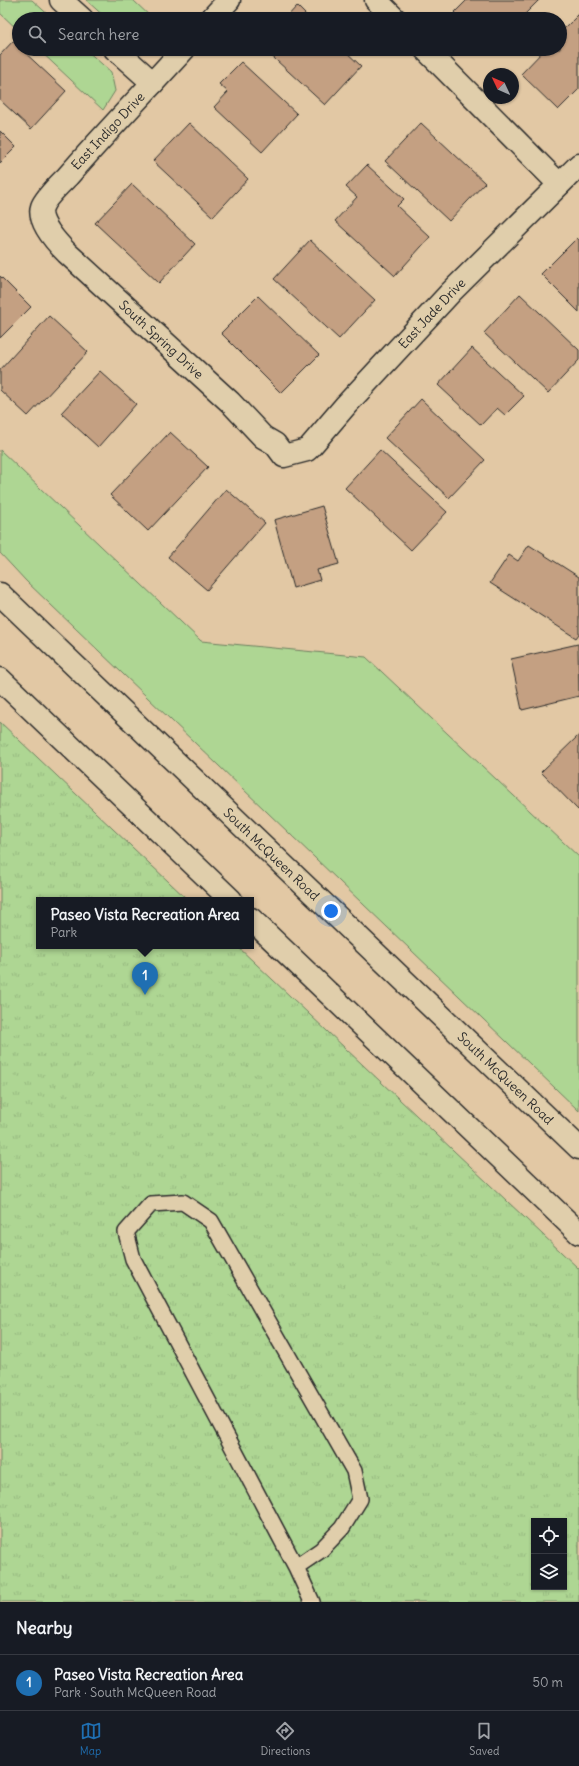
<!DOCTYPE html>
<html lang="en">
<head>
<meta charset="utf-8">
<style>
  :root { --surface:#171b24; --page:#242831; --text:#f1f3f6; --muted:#9ea1a6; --line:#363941; --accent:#1f6fb2 }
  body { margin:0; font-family:Delius,sans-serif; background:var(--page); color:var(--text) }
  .controls { position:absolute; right:12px; bottom:12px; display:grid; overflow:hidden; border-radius:0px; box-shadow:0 1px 3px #0004 }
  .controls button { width:36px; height:36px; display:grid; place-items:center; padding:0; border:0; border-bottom:1px solid var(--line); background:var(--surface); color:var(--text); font:20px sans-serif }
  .compass { position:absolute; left:483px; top:68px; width:36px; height:36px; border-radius:50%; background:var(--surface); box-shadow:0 1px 3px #0004; rotate:314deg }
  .you { position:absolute; left:331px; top:911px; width:14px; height:14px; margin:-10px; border:3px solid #fff; border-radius:50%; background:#1a73e8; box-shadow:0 0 0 6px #1a73e833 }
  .badge { display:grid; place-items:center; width:26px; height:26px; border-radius:50%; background:var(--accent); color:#fff; font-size:13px; font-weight:700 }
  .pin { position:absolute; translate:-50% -33px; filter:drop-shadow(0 1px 2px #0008) }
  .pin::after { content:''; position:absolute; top:21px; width:14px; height:12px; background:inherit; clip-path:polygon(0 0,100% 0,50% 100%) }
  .popup { position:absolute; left:36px; top:897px; width:218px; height:52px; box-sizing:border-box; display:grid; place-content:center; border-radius:0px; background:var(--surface); filter:drop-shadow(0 1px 3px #0005); font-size:13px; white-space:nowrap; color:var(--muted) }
  .popup b { font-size:15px; color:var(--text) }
  .popup::after { content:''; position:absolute; left:50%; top:100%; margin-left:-8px; border:8px solid transparent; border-top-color:var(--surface) }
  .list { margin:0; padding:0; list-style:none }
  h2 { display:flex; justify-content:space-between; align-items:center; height:52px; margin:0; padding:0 16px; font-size:17px }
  h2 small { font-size:13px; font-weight:400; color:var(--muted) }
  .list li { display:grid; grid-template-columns:26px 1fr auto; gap:12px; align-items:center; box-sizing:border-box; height:56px; padding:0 16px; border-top:1px solid var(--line) }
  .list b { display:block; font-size:15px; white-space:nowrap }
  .list p { margin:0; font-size:13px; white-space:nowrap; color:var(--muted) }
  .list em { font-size:13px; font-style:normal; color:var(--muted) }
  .icon { flex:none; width:22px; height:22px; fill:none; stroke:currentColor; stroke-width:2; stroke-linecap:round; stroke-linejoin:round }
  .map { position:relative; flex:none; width:579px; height:1602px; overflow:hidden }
  .search { position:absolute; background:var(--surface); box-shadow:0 1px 3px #0004; left:12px; right:12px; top:12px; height:44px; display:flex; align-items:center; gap:10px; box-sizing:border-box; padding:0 14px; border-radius:22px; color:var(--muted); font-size:15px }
  .sheet { height:108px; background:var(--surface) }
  nav { display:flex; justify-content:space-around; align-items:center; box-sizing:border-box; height:56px; border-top:1px solid var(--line); background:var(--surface); font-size:11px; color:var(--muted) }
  nav a { display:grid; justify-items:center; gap:2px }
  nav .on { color:var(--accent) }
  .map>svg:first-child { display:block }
</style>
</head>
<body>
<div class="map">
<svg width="579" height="1602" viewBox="0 0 579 1602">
  <defs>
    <pattern id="park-tufts" width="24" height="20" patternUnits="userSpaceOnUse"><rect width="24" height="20" fill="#aed693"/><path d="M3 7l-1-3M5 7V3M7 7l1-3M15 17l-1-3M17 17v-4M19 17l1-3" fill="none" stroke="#96b87f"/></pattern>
  </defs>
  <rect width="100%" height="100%" fill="#e2c8a4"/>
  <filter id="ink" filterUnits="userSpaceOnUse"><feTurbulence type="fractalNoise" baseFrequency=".025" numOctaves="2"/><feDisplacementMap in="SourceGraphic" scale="8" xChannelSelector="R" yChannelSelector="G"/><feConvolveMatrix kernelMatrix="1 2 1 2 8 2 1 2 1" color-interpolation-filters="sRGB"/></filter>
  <g filter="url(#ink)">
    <path fill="#aed693" stroke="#6c805f" d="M 0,0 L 32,0 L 53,19 L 19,19 L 19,31 L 0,13 Z
      M 86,0 L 133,0 L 153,19 L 107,19 Z
      M 38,49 L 85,49 L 111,72 L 115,91 L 103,110 Z
      M 0,450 L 201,641 L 366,657 L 579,857 L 579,1111 L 26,581 L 0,553 Z"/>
    <path fill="url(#park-tufts)" stroke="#6c805f" fill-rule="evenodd" d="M 0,722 L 188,900 L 39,900 L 39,946 L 237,946 L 579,1269 L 579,1602 L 0,1602 ZM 534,1521 L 564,1521 L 564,1587 L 534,1587 Z"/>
    <path fill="#c4a082" stroke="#2b2b2b" d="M 467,0 L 539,0 L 520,19 L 460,19 L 454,13 Z
      M 297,6 L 310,19 L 285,19 Z
      M 579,14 L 579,89 L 558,110 L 521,74 L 545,49 L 560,49 L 560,33 Z
      M 13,41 L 19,49 L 21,49 L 66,91 L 31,129 L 0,100 L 0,55 Z
      M 264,49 L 343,49 L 361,66 L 325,105 Z
      M 241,62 L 297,114 L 262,152 L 214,107 L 228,92 L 219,84 Z
      M 189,123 L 248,179 L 213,217 L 153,161 Z
      M 421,123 L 485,183 L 449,221 L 385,161 Z
      M 0,131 L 16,147 L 0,163 Z
      M 367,165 L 404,199 L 397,206 L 430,237 L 395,276 L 335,221 L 357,197 L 346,187 Z
      M 132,184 L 195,244 L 159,283 L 95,223 Z
      M 577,238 L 579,240 L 579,312 L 541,274 Z
      M 310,240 L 375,300 L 339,339 L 274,279 Z
      M 0,276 L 31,307 L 0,338 Z
      M 520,294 L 579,350 L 579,360 L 548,393 L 484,333 Z
      M 258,296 L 319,355 L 281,393 L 221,333 Z
      M 49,316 L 88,352 L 28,416 L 0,390 L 0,370 Z
      M 472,348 L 524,396 L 505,415 L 497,408 L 481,425 L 438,385 Z
      M 100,371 L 136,404 L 98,447 L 61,413 Z
      M 421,399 L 485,460 L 449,498 L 385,438 Z
      M 170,432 L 208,467 L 148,531 L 110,495 Z
      M 380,450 L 447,512 L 411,550 L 345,488 Z
      M 226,489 L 265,523 L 207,590 L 168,557 Z
      M 322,506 L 339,564 L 317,570 L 320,580 L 293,588 L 274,520 Z
      M 529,545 L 579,577 L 579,634 L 576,638 L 490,583 L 509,555 L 518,561 Z
      M 578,644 L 579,696 L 522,710 L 511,659 Z
      M 579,735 L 579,808 L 578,810 L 541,772 Z"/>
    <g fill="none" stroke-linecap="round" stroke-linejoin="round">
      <defs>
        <path id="lane" d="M 296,1567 L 321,1550 L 342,1528 L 360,1499 L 354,1471 L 211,1221 L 183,1202 L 151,1204 L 126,1232 L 133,1259 L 296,1567 L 312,1602"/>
        <g id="street">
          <path d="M 61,0 L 82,19"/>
          <path d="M 376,0 L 395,19"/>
          <path d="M 211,19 L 229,0"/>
          <path d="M 115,49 L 153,83"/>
          <path id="s1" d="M 184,49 C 145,92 105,133 67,177 C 60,184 45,198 42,207 C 37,222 58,244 67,253 L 230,402 L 263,437 L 275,444 L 284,456 L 307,450 L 310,447 L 346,405 L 451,292 L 579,165"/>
          <path d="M 425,49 L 559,184"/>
        </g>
        <g id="secondary">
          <path id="s2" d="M 0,594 L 579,1148"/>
          <path d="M 0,679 L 231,900"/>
          <path d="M 251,919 L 579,1233"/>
        </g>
      </defs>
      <use href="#lane" stroke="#2b2b2b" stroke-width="18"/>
      <use href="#street" stroke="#2b2b2b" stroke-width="25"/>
      <use href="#secondary" stroke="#2b2b2b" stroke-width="25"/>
      <use href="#lane" stroke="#e0ceab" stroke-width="15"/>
      <use href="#street" stroke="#e0ceab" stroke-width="22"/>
      <use href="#secondary" stroke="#e0ceab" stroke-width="22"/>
    </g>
  </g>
  <g text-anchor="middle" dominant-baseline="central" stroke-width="3" stroke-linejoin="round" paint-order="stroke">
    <g font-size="13" fill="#2b2b2b" stroke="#e0ceab">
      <text transform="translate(108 131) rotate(-47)">East Indigo Drive</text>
      <text stroke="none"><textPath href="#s1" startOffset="774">East Jade Drive</textPath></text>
      <text stroke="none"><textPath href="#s1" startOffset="395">South Spring Drive</textPath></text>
      <text stroke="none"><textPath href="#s2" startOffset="376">South McQueen Road</textPath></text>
      <text stroke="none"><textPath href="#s2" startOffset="700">South McQueen Road</textPath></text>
    </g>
  </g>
</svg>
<div class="controls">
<button><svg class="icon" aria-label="locate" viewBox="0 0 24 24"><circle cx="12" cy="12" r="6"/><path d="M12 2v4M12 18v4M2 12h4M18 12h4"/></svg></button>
<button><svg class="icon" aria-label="layers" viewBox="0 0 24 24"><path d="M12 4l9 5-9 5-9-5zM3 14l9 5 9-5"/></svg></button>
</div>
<svg class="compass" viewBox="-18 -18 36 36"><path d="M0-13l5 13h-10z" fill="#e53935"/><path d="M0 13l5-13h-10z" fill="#9ea1a6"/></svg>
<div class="you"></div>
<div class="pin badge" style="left:145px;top:995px">1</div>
<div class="popup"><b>Paseo Vista Recreation Area</b>Park</div>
<div class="search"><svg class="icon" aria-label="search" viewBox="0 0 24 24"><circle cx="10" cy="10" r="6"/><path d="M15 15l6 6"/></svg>Search here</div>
</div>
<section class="sheet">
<h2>Nearby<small></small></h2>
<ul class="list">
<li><span class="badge">1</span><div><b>Paseo Vista Recreation Area</b><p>Park · South McQueen Road</p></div><em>50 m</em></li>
</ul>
</section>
<nav>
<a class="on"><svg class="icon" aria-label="map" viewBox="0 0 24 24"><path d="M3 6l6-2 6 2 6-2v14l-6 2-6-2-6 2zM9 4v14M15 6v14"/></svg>Map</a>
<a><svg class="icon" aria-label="directions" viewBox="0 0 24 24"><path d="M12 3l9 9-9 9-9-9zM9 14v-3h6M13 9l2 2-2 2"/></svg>Directions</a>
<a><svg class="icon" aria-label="saved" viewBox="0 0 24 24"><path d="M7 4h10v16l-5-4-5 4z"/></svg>Saved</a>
</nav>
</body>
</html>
